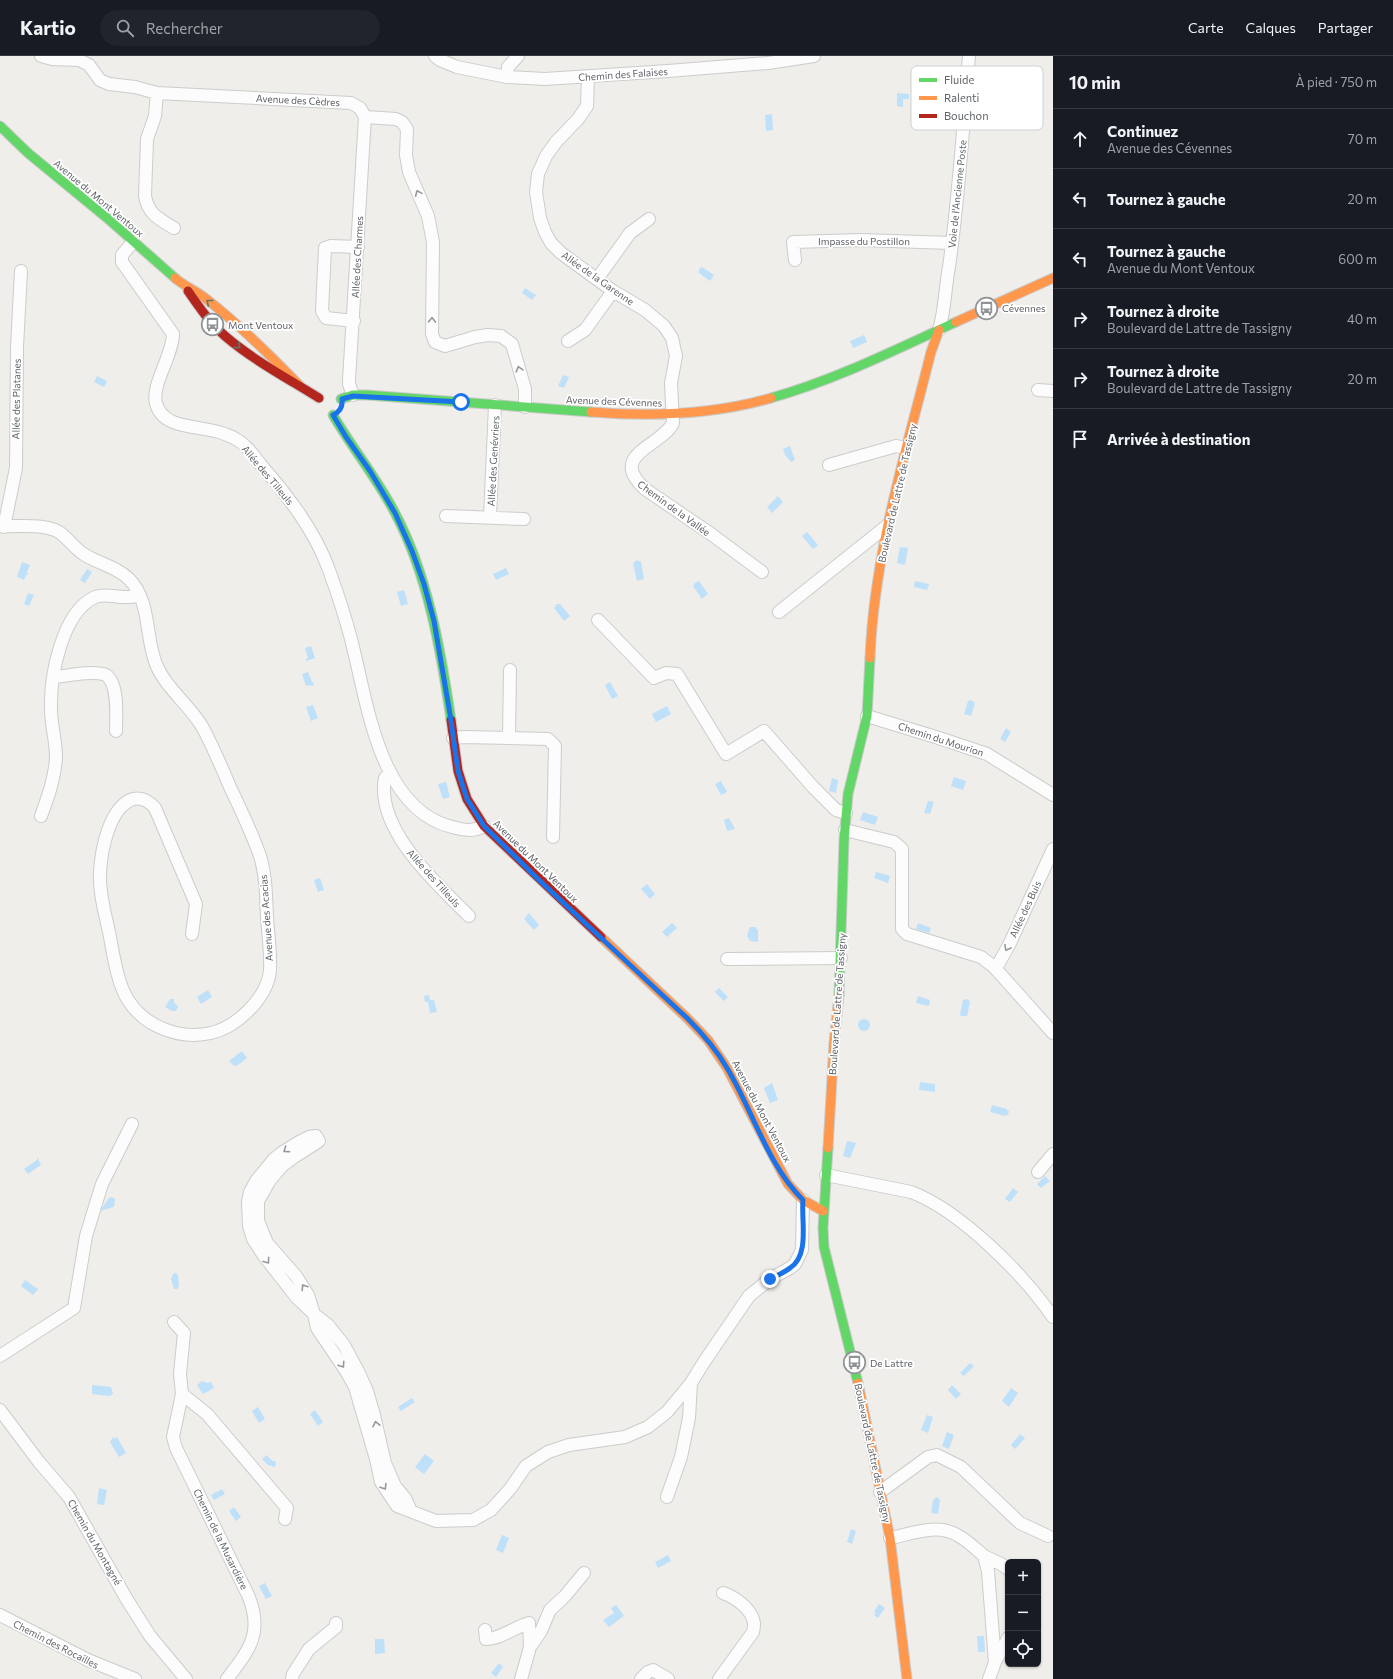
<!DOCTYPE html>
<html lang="fr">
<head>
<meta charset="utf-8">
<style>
  :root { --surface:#171b24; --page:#20242c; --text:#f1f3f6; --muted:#9ea1a6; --line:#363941 }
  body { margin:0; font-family:Commissioner,sans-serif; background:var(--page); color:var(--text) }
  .controls { position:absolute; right:12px; bottom:12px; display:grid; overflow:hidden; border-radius:6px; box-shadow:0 1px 3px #0004 }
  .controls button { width:36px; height:36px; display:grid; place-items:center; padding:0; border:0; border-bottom:1px solid var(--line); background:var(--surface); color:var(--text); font:20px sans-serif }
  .stop { position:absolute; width:12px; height:12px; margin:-9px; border:3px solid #1a73e8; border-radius:50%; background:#fff }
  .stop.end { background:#1a73e8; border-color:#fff; box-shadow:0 1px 4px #0008 }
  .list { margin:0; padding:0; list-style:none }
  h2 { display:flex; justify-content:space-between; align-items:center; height:52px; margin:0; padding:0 16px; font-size:17px }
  h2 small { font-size:13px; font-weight:400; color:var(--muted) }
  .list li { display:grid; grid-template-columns:26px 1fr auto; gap:12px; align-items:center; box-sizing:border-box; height:60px; padding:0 16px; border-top:1px solid var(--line) }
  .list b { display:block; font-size:15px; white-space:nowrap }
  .list p { margin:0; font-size:13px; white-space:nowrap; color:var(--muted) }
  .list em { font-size:13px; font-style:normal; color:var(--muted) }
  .icon { flex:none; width:22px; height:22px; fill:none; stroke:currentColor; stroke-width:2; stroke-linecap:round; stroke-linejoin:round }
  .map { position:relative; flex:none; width:1053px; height:1623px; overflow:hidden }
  header { display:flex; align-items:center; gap:24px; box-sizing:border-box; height:56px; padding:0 20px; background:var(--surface); border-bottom:1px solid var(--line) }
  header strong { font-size:19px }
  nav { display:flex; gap:22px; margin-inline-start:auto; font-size:14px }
  .search { width:280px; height:36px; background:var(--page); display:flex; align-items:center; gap:10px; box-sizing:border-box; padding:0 14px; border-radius:22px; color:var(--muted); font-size:15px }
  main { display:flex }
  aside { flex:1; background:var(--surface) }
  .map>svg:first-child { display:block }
</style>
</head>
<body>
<header>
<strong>Kartio</strong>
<div class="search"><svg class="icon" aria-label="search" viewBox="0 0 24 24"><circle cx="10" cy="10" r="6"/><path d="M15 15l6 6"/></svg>Rechercher</div>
<nav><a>Carte</a><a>Calques</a><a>Partager</a></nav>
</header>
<main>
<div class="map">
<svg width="1053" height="1623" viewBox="0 0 1053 1623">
  <rect width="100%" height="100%" fill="#efeeea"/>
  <path fill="#bfe0f9" d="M 897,37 L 909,38 L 909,43 L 903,43 L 903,51 L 897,50 Z
    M 772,58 L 773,74 L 766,75 L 765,59 Z
    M 702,211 L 714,219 L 710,225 L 699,217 L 699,213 Z
    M 525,232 L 536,239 L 532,244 L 522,237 Z
    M 864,279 L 867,286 L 853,292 L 850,285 Z
    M 563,319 L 569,321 L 564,332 L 558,330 Z
    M 97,320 L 107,325 L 104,331 L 94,326 Z
    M 790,390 L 795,404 L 791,406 L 785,399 L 783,393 Z
    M 778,440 L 783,446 L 772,457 L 767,451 Z
    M 807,476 L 818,489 L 813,493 L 802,480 Z
    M 900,491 L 908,492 L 905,509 L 897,507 Z
    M 637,504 L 641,506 L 644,523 L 637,525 L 633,507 Z
    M 22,506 L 30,509 L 27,516 L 28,519 L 26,519 L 24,524 L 17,521 Z
    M 506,512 L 509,518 L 496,524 L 493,518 Z
    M 87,513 L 92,516 L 85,527 L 80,524 Z
    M 699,525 L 708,538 L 702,543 L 693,530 L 695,527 Z
    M 915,525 L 929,528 L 927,534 L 914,531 Z
    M 404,534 L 408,548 L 401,550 L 397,536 Z
    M 28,537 L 34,539 L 29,550 L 24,548 Z
    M 557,548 L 560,548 L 570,560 L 564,565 L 554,552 Z
    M 311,590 L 315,602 L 306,605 L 306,603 L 308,602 L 305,592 Z
    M 308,616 L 312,626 L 313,626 L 314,629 L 311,630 L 311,629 L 306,630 L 302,618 Z
    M 610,626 L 618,640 L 612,643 L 605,629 Z
    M 971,644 L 975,647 L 971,660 L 964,658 L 968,645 Z
    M 313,649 L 318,662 L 311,665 L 306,651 Z
    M 667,650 L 671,658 L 656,666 L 652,658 Z
    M 1006,672 L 1011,676 L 1005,686 L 1000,683 Z
    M 954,721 L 966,725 L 963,734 L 951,730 Z
    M 832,722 L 838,724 L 836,737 L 829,735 Z
    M 721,725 L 727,736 L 721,739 L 715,728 Z
    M 446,726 L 450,741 L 443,743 L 438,728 Z
    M 928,745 L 934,746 L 930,758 L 924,757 Z
    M 863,756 L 878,761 L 875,769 L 860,764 Z
    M 729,762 L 735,773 L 727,775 L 724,764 Z
    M 876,816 L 890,820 L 888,827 L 874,822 Z
    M 320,822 L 324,834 L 318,836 L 314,824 Z
    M 647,828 L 655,838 L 650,843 L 641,833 Z
    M 529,857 L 539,869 L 534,874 L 524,863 Z
    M 672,867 L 677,872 L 667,881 L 662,876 Z
    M 918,867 L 931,872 L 929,877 L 916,873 Z
    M 750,871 L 755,871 L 758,874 L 758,886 L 750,885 L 747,880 Z
    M 719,932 L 728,941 L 724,945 L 715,936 Z
    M 208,934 L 212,941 L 201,948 L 197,941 Z
    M 429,939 L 430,944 L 434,944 L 437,956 L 430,957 L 428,946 L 425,946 L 424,940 Z
    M 918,940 L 930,944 L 929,950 L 916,947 Z
    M 170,943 L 174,943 L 174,947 L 178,950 L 176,955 L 172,955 L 165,951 Z
    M 968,943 L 970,946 L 967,960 L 961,960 L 960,958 L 963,944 Z
    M858 969a6 6 0 1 1 12 0a6 6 0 1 1-12 0Z
    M 242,995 L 247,1002 L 238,1009 L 234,1010 L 229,1005 Z
    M 920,1026 L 935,1028 L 935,1036 L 919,1034 Z
    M 772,1027 L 778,1044 L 770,1047 L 764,1032 Z
    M 992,1049 L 1007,1053 L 1007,1054 L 1009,1055 L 1008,1059 L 1006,1059 L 1005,1060 L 990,1056 Z
    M 847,1085 L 856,1087 L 850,1102 L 843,1100 Z
    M 37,1101 L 41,1109 L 28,1118 L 24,1113 L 37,1104 Z
    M 1045,1120 L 1050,1125 L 1041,1132 L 1037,1128 Z
    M 1013,1132 L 1018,1136 L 1010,1146 L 1005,1143 Z
    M 112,1141 L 115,1143 L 114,1151 L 100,1155 L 109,1142 Z
    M 173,1218 L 176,1217 L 178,1219 L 179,1230 L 177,1233 L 174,1233 L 171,1223 Z
    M 25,1224 L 38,1233 L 33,1239 L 21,1230 Z
    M 970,1307 L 974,1310 L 964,1320 L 960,1317 Z
    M 202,1325 L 207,1327 L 211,1326 L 214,1332 L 203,1338 L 197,1329 Z
    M 92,1329 L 111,1331 L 113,1337 L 110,1340 L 92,1338 Z
    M 952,1329 L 961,1338 L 956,1343 L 948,1334 Z
    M 1011,1332 L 1018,1337 L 1009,1351 L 1002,1345 Z
    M 412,1342 L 415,1346 L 401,1355 L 398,1351 Z
    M 258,1351 L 265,1363 L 259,1367 L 252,1355 Z
    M 315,1354 L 323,1366 L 318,1370 L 310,1358 Z
    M 927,1359 L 933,1361 L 928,1377 L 921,1374 Z
    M 947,1376 L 954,1379 L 949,1393 L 942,1390 Z
    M 1020,1378 L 1025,1382 L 1015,1393 L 1011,1389 Z
    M 113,1381 L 114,1383 L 117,1381 L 126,1397 L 119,1401 L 110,1386 Z
    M 425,1398 L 434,1405 L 424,1418 L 415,1411 Z
    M 267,1399 L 271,1404 L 276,1406 L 275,1411 L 268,1409 L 262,1403 Z
    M 99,1432 L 107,1434 L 104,1449 L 97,1448 Z
    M 222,1433 L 225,1438 L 214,1444 L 211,1439 Z
    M 937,1441 L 940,1444 L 938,1458 L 931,1457 L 933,1444 Z
    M 234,1451 L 241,1461 L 236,1465 L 229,1455 Z
    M 851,1473 L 856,1475 L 852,1488 L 847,1486 Z
    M 502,1479 L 509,1482 L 503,1497 L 496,1494 Z
    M 668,1499 L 671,1505 L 658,1512 L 655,1506 Z
    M 265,1527 L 272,1540 L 266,1543 L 259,1530 Z
    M 879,1548 L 885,1552 L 878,1562 L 874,1559 L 876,1557 L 874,1556 Z
    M 616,1549 L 624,1560 L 609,1571 L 603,1564 L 614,1557 L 611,1552 Z
    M 977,1580 L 984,1580 L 985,1596 L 978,1596 Z
    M 375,1583 L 384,1583 L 385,1597 L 375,1598 Z
    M 499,1607 L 503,1611 L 496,1621 L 491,1617 Z"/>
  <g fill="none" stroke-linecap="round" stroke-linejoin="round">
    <defs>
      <path id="street" d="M 41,0 L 52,3 L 79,4 L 89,9 L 100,24 L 109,28 L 135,31 L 157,37 L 351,47 L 360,52 L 365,61
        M 435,0 L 440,4 L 457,11 L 507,21 L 545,23 L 668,15 L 768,7 L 814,0
        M 507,21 L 508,11 L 518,0
        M 588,21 L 587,50 L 578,63 L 556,86 L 546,100 L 538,118 L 536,136 L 540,162 L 545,176 L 551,187 L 561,197 L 613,235 L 645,254 L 664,270 L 672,282 L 676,300 L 671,327 L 673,367 C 661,391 607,398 645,433 L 711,478 L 762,516
        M 157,37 L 155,60 L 147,83 L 145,140 C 148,158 159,163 174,172
        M 365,61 L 396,63 L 402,66 L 407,73 L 406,99 L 409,116 L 428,160 L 433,186 L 432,278 L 435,286 L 445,290 L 475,281 L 488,279 L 501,280 L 512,288 L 525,333 L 525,351
        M 133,186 L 122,199 L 122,206 L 173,278 C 173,299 151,329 156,347 C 163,376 204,368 227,379 C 233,381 242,386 246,391 C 252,396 256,403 261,409 C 288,440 315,475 329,514 C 337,536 345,560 351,583 C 367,643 378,753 452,771 C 463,774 474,776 484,770
        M 795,204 L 793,186 L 861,184 L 952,187
        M 597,223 L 630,177 L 649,163
        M 354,265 L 326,262 L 322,255 L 325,192 L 331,190 L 358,191
        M 939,274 C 945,254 945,232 949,211 C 959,141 963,71 969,0
        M 568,285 L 585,274 L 613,235
        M 1038,334 L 1053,335
        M 353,339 L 349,328 L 349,324 L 365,61
        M 829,409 L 896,390 L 906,392
        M 446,460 L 524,463
        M 490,461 L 495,349
        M 0,470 C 18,471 43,467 59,476 C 69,483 75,493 85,499 C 100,508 117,511 129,523 C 151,545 145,581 156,608 C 166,633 190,649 203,672 C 213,691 222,712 230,731 C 241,754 252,777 260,800 C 266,819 266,840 267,860 C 268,878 271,897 270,915 C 267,942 237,971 211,977 C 180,984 145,971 128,944 C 117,927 113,896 109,876 C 105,857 99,837 100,817 C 101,795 109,751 133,743 C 142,741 149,745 155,752 L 196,848 L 192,878
        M 4,471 L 16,412 L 17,291 L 21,215
        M 779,556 L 888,469
        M 598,564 L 654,622 L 666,617 L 677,618 L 726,698 L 764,675 L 813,731 L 836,754 L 846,757
        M 54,621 C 66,620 79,617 90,617 C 95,617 102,617 106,619 C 119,628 116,661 116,675
        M 867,660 L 939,682 L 987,698 L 1053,739
        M 453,682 L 464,681 L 548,683 L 555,690 L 553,781
        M 509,682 L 510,614
        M 390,717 L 385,722 C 375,773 437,828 469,860
        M 41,760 C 48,741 55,722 56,701 C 56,685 51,669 51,653 C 50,620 62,556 95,541 C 106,537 117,542 128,541 C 132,541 136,540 140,540
        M 845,774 L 894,786 L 902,793 L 902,873 L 907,878 L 981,901 L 994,911 L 1053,977
        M 727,903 L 841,902
        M 994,911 L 999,907 L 1010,887 L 1053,793
        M 1038,1116 L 1053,1098
        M 826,1119 L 911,1136 C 961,1155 1023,1218 1053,1261
        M 174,1266 L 184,1277 L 180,1318 L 182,1338 L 173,1381 L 176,1392 L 248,1539 C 264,1577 249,1594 227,1623
        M 0,1300 L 74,1252 L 86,1180 L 102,1128 L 132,1068
        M 182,1338 L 207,1358 L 287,1452 L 285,1463
        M 0,1354 L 39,1406 L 69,1441 L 126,1542 L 150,1580 L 186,1623
        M 880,1436 L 928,1401 L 937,1399 L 961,1411 L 1020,1467 L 1048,1480
        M 667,1441 L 681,1401 L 689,1362 L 691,1327
        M 411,1455 L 405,1442 L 395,1430 L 385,1407 L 374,1359 L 367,1335 L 358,1315 L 344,1289 L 328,1269 L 314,1258 L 308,1239 L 296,1220 L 267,1187 L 258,1165 L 258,1145 L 270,1124 L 282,1110 L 294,1101 L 319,1085 L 316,1080 L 309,1081 L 299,1086 L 283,1096 L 274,1103 L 256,1125 L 250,1136 L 248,1146 L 249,1170 L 253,1183 L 264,1200 L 297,1242 L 314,1258 L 317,1272 L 346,1315 L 355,1331 L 376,1403 L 381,1426 L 397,1450 L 436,1465 L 473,1464 L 491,1454 L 510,1433 L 526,1410 L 548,1396 L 569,1389 L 625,1381 L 648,1371 L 667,1356 L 691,1327 L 704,1306 L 749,1240 L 770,1223 L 790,1212 L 795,1208 L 802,1194 L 803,1144
        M 890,1482 C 912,1478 936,1467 957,1479 C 967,1484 976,1493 984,1500 L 988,1515 L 995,1606 L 989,1623
        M 984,1500 L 1001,1508 L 1008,1513
        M 0,1559 L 88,1604 L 135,1623
        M 485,1574 L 486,1583 C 498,1584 515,1571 529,1567 L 530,1591
        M 995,1606 L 1008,1582
        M 292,1623 L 293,1618 L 309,1593 L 336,1571 L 336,1567
        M 521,1623 L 530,1591 L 541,1575 L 550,1554 L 565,1540 L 584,1517
        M 641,1623 L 648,1616 L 653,1614 L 668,1623
        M 719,1623 L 753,1576 C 754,1573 754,1569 754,1567 C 752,1553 735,1541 723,1537"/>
      <path id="fast" d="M 0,70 L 28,97 L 107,162 L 175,222
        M 771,342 C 835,324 895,294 956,266
        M 341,343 L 353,339 L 367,339 L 591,356
        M 333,359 C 352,392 377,422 395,457 C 428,519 441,595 451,664
        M 839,939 L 844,784 L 848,738 L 867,660 L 870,602
        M 828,1092 L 823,1172 L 824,1191 L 858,1327"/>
      <path id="slow" d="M 175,222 C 184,230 195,234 205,242 C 239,268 270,299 299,329
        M 956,266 L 1053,222
        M 591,356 C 652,361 712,359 771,342
        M 870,602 C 874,498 906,396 931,296 L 939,274
        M 601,881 L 687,962 L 708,984 L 727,1012 L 788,1128 L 803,1144 L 823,1155
        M 828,1092 L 834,987 L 839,939
        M 858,1327 L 890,1482 L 907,1623"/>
      <path id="jam" d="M 188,235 C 199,251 210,267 225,280 C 253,304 287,322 319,342
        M 451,664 L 458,715 L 467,743 L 484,770 L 601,881"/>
    </defs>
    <use href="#street" stroke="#cbcccc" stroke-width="14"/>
    <use href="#fast" stroke="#cacacb" stroke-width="11"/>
    <use href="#slow" stroke="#cacacb" stroke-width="11"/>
    <use href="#jam" stroke="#cacacb" stroke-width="11"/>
    <use href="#street" stroke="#fdfcfc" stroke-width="12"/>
    <use href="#fast" stroke="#63d668" stroke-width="9"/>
    <use href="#slow" stroke="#ff974d" stroke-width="9"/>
    <use href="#jam" stroke="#b3261e" stroke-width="9"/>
  </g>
  <defs><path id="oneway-chevron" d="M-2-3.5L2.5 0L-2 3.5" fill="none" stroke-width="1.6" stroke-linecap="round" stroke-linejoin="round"/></defs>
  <g stroke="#96999c">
    <use href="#oneway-chevron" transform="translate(418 137) rotate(-114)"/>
    <use href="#oneway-chevron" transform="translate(432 264) rotate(-89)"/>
    <use href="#oneway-chevron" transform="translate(519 313) rotate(-106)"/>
    <use href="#oneway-chevron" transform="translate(1007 892) rotate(119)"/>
    <use href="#oneway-chevron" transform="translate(286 1094) rotate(146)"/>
    <use href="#oneway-chevron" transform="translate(267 1205) rotate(54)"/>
    <use href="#oneway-chevron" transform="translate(304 1231) rotate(-123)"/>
    <use href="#oneway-chevron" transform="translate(342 1309) rotate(56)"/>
    <use href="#oneway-chevron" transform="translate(376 1368) rotate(-102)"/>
    <use href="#oneway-chevron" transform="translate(384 1431) rotate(58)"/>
  </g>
  <g stroke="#607468">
    <use href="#oneway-chevron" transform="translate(209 246) rotate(-141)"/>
    <use href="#oneway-chevron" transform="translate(238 290) rotate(37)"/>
  </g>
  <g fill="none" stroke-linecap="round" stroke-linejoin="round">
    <path stroke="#1a73e8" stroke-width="5" d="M 461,346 L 353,340 L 342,343 C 343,351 340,356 333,359 L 346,381 L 370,415 L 395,457 L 412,495 L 424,528 L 434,565 L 450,658 L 458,715 L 467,743 L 484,770 L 539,824 L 687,962 C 702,977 716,993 727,1012 C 753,1055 767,1108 803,1144 C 801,1165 810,1199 790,1212 C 784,1217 777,1219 770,1223"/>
  </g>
  <defs>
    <symbol id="bus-ring" viewBox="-11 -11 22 22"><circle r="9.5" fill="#fff" stroke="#919496" stroke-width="1.5"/><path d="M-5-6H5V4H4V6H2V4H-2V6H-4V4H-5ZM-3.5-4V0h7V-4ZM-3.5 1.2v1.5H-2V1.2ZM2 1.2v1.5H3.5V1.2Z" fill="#919496"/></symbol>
  </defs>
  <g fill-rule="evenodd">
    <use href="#bus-ring" x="974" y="240" width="25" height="25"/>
    <use href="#bus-ring" x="200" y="256" width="25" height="25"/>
    <use href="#bus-ring" x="842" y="1294" width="25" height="25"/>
  </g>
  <g text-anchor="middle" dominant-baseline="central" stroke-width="3.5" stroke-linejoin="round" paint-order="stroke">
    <g font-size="10" fill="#5f6368" stroke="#fff">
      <text transform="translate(623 18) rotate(-4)">Chemin des Falaises</text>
      <text transform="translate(298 44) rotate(3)">Avenue des Cèdres</text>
      <text transform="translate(957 138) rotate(-84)">Voie de l'Ancienne Poste</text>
      <text transform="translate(99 142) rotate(40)">Avenue du Mont Ventoux</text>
      <text x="864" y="185">Impasse du Postillon</text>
      <text transform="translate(357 201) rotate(-87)">Allée des Charmes</text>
      <text transform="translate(598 222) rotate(35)">Allée de la Garenne</text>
      <text transform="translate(16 343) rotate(-89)">Allée des Platanes</text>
      <text transform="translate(614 345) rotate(2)">Avenue des Cévennes</text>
      <text transform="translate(493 405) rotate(-87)">Allée des Genévriers</text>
      <text transform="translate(268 419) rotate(50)">Allée des Tilleuls</text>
      <text transform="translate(897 437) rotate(-77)">Boulevard de Lattre de Tassigny</text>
      <text transform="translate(674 452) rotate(36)">Chemin de la Vallée</text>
      <text transform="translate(941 683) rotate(18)">Chemin du Mourion</text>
      <text transform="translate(536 805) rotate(44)">Avenue du Mont Ventoux</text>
      <text transform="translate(434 822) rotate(48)">Allée des Tilleuls</text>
      <text transform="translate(1025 853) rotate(-65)">Allée des Buis</text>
      <text transform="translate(266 862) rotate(-94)">Avenue des Acacias</text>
      <text transform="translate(837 948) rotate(-86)">Boulevard de Lattre de Tassigny</text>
      <text transform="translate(762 1055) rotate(62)">Avenue du Mont Ventoux</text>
      <text transform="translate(873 1397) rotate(78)">Boulevard de Lattre de Tassigny</text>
      <text transform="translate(221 1483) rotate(64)">Chemin de la Musardière</text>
      <text transform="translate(95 1486) rotate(60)">Chemin du Montagné</text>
      <text transform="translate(56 1588) rotate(27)">Chemin des Rocailles</text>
    </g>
    <g font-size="10" fill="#5f6368" stroke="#fff" text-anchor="start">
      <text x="1002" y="252">Cévennes</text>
      <text x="228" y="269">Mont Ventoux</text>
      <text x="870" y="1307">De Lattre</text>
    </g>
  </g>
  <rect x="911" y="10" width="132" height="64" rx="6" fill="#fff" stroke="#cfd0d2" stroke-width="1"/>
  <rect x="919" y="22" width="18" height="4" fill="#63d668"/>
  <rect x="919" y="40" width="18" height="4" fill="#ff974d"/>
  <rect x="919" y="58" width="18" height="4" fill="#b3261e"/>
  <g font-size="11" fill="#5f6368">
    <text x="944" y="28">Fluide</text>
    <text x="944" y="46">Ralenti</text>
    <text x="944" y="64">Bouchon</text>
  </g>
</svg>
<div class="controls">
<button>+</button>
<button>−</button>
<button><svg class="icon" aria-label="locate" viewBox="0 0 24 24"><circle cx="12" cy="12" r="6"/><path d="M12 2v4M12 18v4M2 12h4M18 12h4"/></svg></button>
</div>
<div class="stop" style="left:461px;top:346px"></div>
<div class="stop end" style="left:770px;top:1223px"></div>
</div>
<aside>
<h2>10 min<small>À pied · 750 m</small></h2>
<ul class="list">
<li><svg class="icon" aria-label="ahead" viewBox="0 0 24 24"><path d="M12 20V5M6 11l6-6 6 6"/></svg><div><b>Continuez</b><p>Avenue des Cévennes</p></div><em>70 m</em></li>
<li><svg class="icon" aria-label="left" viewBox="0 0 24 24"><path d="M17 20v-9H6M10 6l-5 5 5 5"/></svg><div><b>Tournez à gauche</b></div><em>20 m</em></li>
<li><svg class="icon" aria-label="left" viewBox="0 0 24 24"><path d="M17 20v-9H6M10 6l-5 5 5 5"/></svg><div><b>Tournez à gauche</b><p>Avenue du Mont Ventoux</p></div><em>600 m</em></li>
<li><svg class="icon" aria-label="right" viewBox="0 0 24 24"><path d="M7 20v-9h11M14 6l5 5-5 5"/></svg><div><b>Tournez à droite</b><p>Boulevard de Lattre de Tassigny</p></div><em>40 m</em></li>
<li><svg class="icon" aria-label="right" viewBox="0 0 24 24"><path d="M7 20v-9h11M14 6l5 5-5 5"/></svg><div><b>Tournez à droite</b><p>Boulevard de Lattre de Tassigny</p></div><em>20 m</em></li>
<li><svg class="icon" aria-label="arrive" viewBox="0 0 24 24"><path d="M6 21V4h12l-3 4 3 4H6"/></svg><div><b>Arrivée à destination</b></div></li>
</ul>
</aside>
</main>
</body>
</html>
